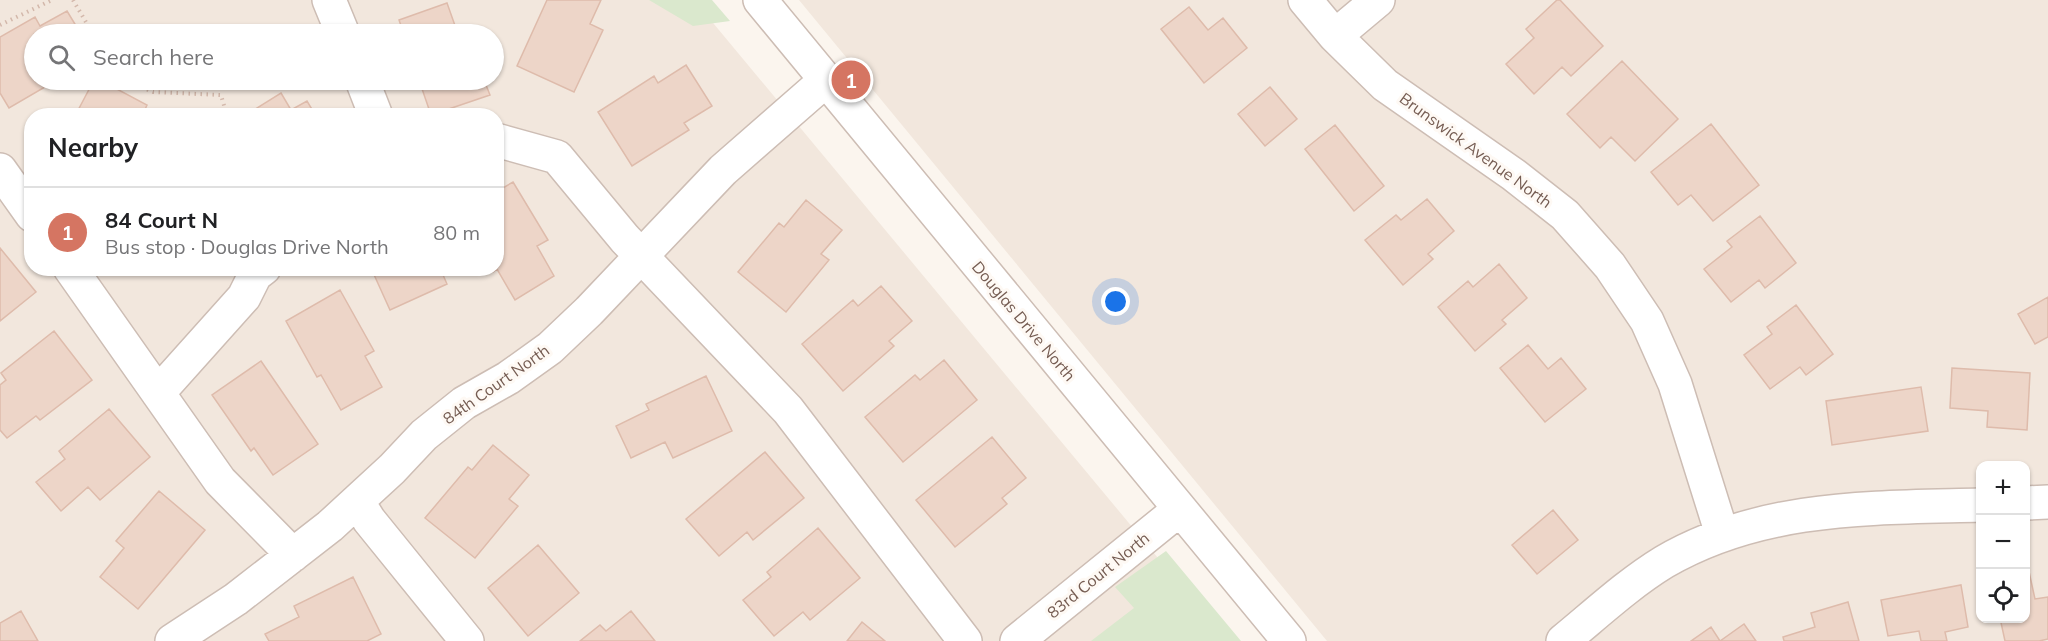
<!DOCTYPE html>
<html lang="en">
<head>
<meta charset="utf-8">
<style>
  :root { --surface:#fff; --page:#f6f6f6; --text:#202124; --muted:#757577; --line:#e0e0e0; --accent:#d57562 }
  body { margin:0; font-family:Mulish,sans-serif; background:var(--page); color:var(--text) }
  .controls { position:absolute; right:18px; bottom:18px; display:grid; overflow:hidden; border-radius:12px; box-shadow:0 2px 4px #0004 }
  .controls button { width:54px; height:54px; display:grid; place-items:center; padding:0; border:0; border-bottom:2px solid var(--line); background:var(--surface); color:var(--text); font:30px sans-serif }
  .you { position:absolute; left:1116px; top:302px; width:21px; height:21px; margin:-15px; border:4px solid #fff; border-radius:50%; background:#1a73e8; box-shadow:0 0 0 9px #1a73e833 }
  .badge { display:grid; place-items:center; width:39px; height:39px; border-radius:50%; background:var(--accent); color:#fff; font-size:20px; font-weight:700 }
  .pin { position:absolute; translate:-50% -50%; border:3px solid #fff; box-shadow:0 2px 6px #0006 }
  .list { margin:0; padding:0; list-style:none }
  h2 { display:flex; justify-content:space-between; align-items:center; height:78px; margin:0; padding:0 24px; font-size:26px }
  h2 small { font-size:20px; font-weight:400; color:var(--muted) }
  .list li { display:grid; grid-template-columns:39px 1fr auto; gap:18px; align-items:center; box-sizing:border-box; height:90px; padding:0 24px; border-top:2px solid var(--line) }
  .list b { display:block; font-size:22px; white-space:nowrap }
  .list p { margin:0; font-size:20px; white-space:nowrap; color:var(--muted) }
  .list em { font-size:20px; font-style:normal; color:var(--muted) }
  .icon { flex:none; width:33px; height:33px; fill:none; stroke:currentColor; stroke-width:2; stroke-linecap:round; stroke-linejoin:round }
  .map { position:relative; flex:none; width:2048px; height:641px; overflow:hidden }
  .search { position:absolute; background:var(--surface); box-shadow:0 2px 4px #0004; left:24px; top:24px; width:480px; height:66px; display:flex; align-items:center; gap:15px; box-sizing:border-box; padding:0 21px; border-radius:33px; color:var(--muted); font-size:22px }
  .panel { position:absolute; background:var(--surface); box-shadow:0 2px 4px #0004; left:24px; top:108px; width:480px; height:168px; border-radius:24px }
  .map>svg:first-child { display:block }
</style>
</head>
<body>
<div class="map">
<svg width="2048" height="641" viewBox="0 0 2048 641">
  <rect width="100%" height="100%" fill="#fbf5ee"/>
  <path fill="#f2e7dd" fill-rule="evenodd" d="M 0,0 L 694,0 L 1227,641 L 0,641 ZM 34,34 L 494,34 L 494,80 L 34,80 ZM 32,116 L 496,116 L 496,268 L 32,268 Z
    M 799,0 L 2048,0 L 2048,641 L 1327,641 ZM 1980,466 L 2026,466 L 2026,618 L 1980,618 Z"/>
  <path fill="#dae8cd" d="M 649,0 L 712,0 L 730,21 L 693,26 Z
    M 1166,551 L 1241,641 L 1091,641 L 1134,608 L 1115,587 Z"/>
  <path fill="#edd5c8" stroke="#debbab" stroke-width="1.5" d="M 547,0 L 601,0 L 590,24 L 603,30 L 574,92 L 517,66 Z
    M 1557,0 L 1560,0 L 1603,46 L 1571,76 L 1562,67 L 1534,94 L 1506,64 L 1534,38 L 1526,29 Z
    M 447,3 L 458,34 L 404,34 L 399,20 Z
    M 1189,7 L 1208,30 L 1223,18 L 1247,48 L 1204,83 L 1161,29 Z
    M 67,11 L 81,34 L 34,34 L 34,80 L 57,80 L 9,108 L 0,93 L 0,37 L 35,17 L 40,26 Z
    M 1622,61 L 1678,119 L 1635,161 L 1611,137 L 1600,148 L 1567,114 Z
    M 686,65 L 712,106 L 684,123 L 689,130 L 632,166 L 598,112 L 654,76 L 658,83 Z
    M 94,80 L 100,80 L 147,105 L 142,116 L 75,116 Z
    M 419,80 L 484,80 L 490,95 L 431,115 Z
    M 1270,87 L 1297,119 L 1265,146 L 1238,114 Z
    M 281,93 L 291,110 L 307,101 L 316,116 L 244,116 Z
    M 1711,124 L 1759,185 L 1713,221 L 1691,195 L 1678,205 L 1651,172 Z
    M 1335,125 L 1384,186 L 1354,211 L 1305,149 Z
    M 513,182 L 548,240 L 537,246 L 554,276 L 515,300 L 497,269 L 493,272 L 490,268 L 496,268 L 496,192 Z
    M 1427,199 L 1454,231 L 1428,254 L 1433,259 L 1403,285 L 1365,240 L 1396,215 L 1401,220 Z
    M 806,200 L 842,230 L 821,254 L 829,260 L 786,312 L 738,272 L 779,223 L 784,227 Z
    M 1760,216 L 1796,263 L 1765,288 L 1759,280 L 1731,302 L 1704,269 L 1732,247 L 1727,241 Z
    M 0,248 L 36,292 L 0,321 Z
    M 1499,264 L 1527,298 L 1502,320 L 1506,324 L 1475,351 L 1438,307 L 1468,281 L 1473,287 Z
    M 371,268 L 440,268 L 447,284 L 390,310 Z
    M 881,286 L 912,321 L 889,341 L 894,346 L 843,391 L 802,344 L 853,300 L 858,306 Z
    M 340,290 L 374,351 L 365,356 L 382,387 L 341,410 L 321,375 L 317,377 L 286,321 Z
    M 2048,297 L 2048,337 L 2035,344 L 2018,314 Z
    M 1796,305 L 1833,354 L 1806,375 L 1800,367 L 1770,389 L 1744,355 L 1772,334 L 1767,327 Z
    M 54,331 L 92,380 L 40,420 L 36,416 L 7,438 L 0,430 L 0,385 L 6,380 L 1,373 Z
    M 1528,345 L 1548,369 L 1561,358 L 1586,389 L 1545,422 L 1500,368 Z
    M 944,360 L 977,400 L 903,462 L 865,417 L 915,375 L 920,380 Z
    M 261,361 L 318,444 L 273,475 L 254,448 L 251,451 L 212,395 Z
    M 1952,368 L 2030,373 L 2027,430 L 1987,427 L 1988,411 L 1950,408 Z
    M 706,376 L 732,431 L 673,458 L 665,442 L 631,458 L 616,426 L 649,410 L 646,404 Z
    M 1921,387 L 1928,431 L 1832,445 L 1826,401 Z
    M 109,409 L 150,457 L 100,500 L 88,487 L 61,511 L 36,482 L 65,459 L 59,451 Z
    M 992,437 L 1026,478 L 1002,498 L 1007,504 L 955,547 L 916,500 Z
    M 493,445 L 529,475 L 509,499 L 518,506 L 475,558 L 425,518 L 468,467 L 472,470 Z
    M 765,452 L 804,498 L 753,540 L 747,532 L 719,556 L 686,519 Z
    M 159,491 L 205,530 L 138,609 L 100,577 L 124,548 L 116,541 Z
    M 1553,510 L 1578,540 L 1537,574 L 1512,545 Z
    M 818,528 L 860,578 L 810,620 L 803,612 L 774,636 L 743,600 L 771,577 L 767,572 Z
    M 538,545 L 579,593 L 528,636 L 488,588 Z
    M 2028,567 L 2035,599 L 2048,597 L 2048,639 L 2039,641 L 2005,641 L 2000,618 L 2026,618 L 2026,568 Z
    M 353,577 L 381,634 L 367,641 L 269,641 L 265,634 L 299,617 L 294,606 Z
    M 1961,585 L 1968,627 L 1945,632 L 1947,641 L 1921,641 L 1919,631 L 1888,636 L 1881,600 Z
    M 1848,602 L 1859,641 L 1784,641 L 1783,637 L 1815,627 L 1811,613 Z
    M 21,611 L 38,641 L 0,641 L 0,623 Z
    M 631,611 L 655,641 L 580,641 L 600,625 L 606,631 Z
    M 862,622 L 885,641 L 847,641 Z
    M 1744,624 L 1756,641 L 1691,641 L 1711,627 L 1720,641 Z"/>
  <g fill="none" stroke-linecap="round" stroke-linejoin="round">
    <defs>
      <path id="minor" d="M 329,0 L 343,34
        M 760,0 L 1289,641
        M 1305,0 L 1335,36 L 1385,85 L 1514,175 L 1565,215 L 1610,266 L 1647,321 L 1675,384 L 1722,534
        M 1335,36 L 1378,0
        M 362,80 L 376,116
        M 496,140 L 557,157 L 625,239 L 788,410 L 965,641
        M 0,170 L 32,215
        M 70,268 L 220,481 L 293,555
        M 158,393 L 244,297 L 255,275 L 264,268
        M 358,502 L 369,520 L 467,641
        M 2026,503 L 2048,502
        M 172,641 L 236,599 L 330,526 L 392,469 L 424,435 L 464,403 L 508,378 L 550,348 L 589,311 L 723,170 L 826,80
        M 1017,641 L 1180,509
        M 1563,641 C 1596,614 1628,584 1664,562 C 1762,505 1871,508 1980,505"/>
    </defs>
    <use href="#minor" stroke="#cdbdb4" stroke-width="36"/>
    <path stroke="#d3b8ab" stroke-width="4" stroke-dasharray="1.5 4.5" stroke-linecap="butt" d="M 73,0 L 93,34
      M 0,25 L 52,0
      M 125,80 L 153,92 L 221,95 L 227,116"/>
    <use href="#minor" stroke="#fff" stroke-width="33"/>
  </g>
  <g text-anchor="middle" dominant-baseline="central" stroke-width="6" stroke-linejoin="round" paint-order="stroke">
    <g font-size="16" fill="#755c52" stroke="#fef9f4">
      <text transform="translate(1476 150) rotate(36)">Brunswick Avenue North</text>
      <text transform="translate(1024 321) rotate(50)">Douglas Drive North</text>
      <text transform="translate(496 384) rotate(-35)">84th Court North</text>
      <text transform="translate(1098 575) rotate(-39)">83rd Court North</text>
    </g>
  </g>
</svg>
<div class="controls">
<button>+</button>
<button>−</button>
<button><svg class="icon" aria-label="locate" viewBox="0 0 24 24"><circle cx="12" cy="12" r="6"/><path d="M12 2v4M12 18v4M2 12h4M18 12h4"/></svg></button>
</div>
<div class="you"></div>
<div class="pin badge" style="left:851px;top:80px">1</div>
<div class="search"><svg class="icon" aria-label="search" viewBox="0 0 24 24"><circle cx="10" cy="10" r="6"/><path d="M15 15l6 6"/></svg>Search here</div>
<section class="panel">
<h2>Nearby<small></small></h2>
<ul class="list">
<li><span class="badge">1</span><div><b>84 Court N</b><p>Bus stop · Douglas Drive North</p></div><em>80 m</em></li>
</ul>
</section>
</div>
</body>
</html>
